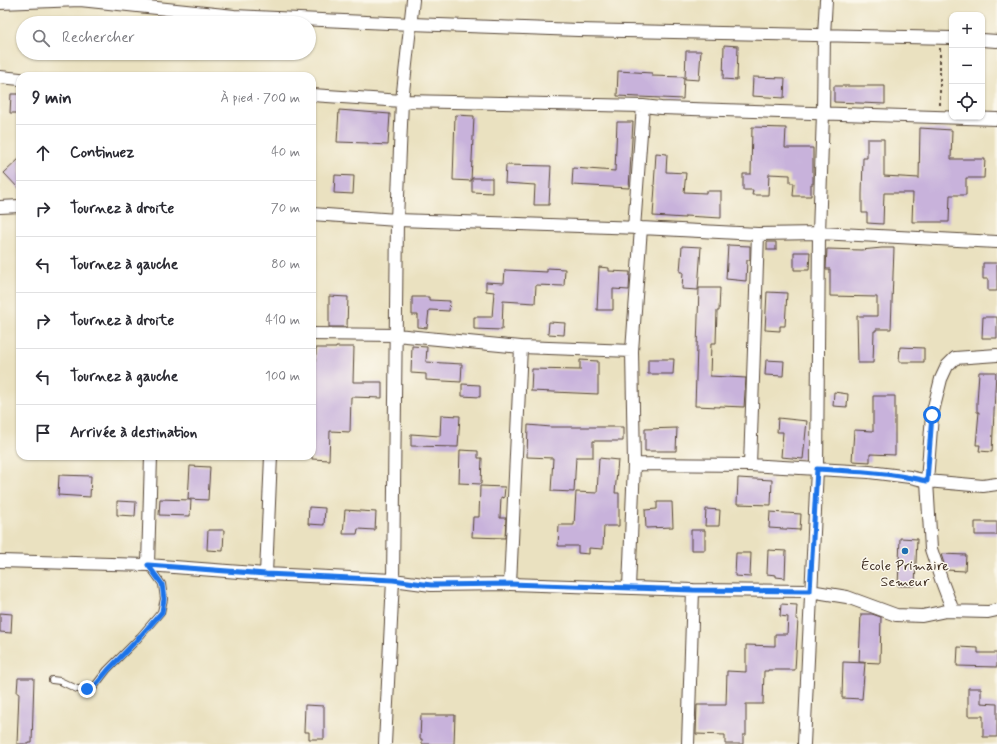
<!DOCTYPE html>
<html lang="fr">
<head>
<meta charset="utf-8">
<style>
  :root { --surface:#fff; --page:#f7f7f7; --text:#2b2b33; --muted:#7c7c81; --line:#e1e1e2 }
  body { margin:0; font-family:Mynerve,sans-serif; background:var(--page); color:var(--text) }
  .controls { position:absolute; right:12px; top:12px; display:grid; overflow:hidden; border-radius:8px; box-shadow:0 1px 3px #0004 }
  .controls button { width:36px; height:36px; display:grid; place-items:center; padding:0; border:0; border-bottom:1px solid var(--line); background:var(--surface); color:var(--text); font:20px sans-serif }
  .stop { position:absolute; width:12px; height:12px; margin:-9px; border:3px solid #1a73e8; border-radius:50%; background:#fff }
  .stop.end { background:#1a73e8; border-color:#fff; box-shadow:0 1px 4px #0008 }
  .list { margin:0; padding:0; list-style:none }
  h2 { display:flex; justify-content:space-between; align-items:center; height:52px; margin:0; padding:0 16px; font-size:17px }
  h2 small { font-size:13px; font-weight:400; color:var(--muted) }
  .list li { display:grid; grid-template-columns:26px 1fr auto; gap:12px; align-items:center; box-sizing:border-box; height:56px; padding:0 16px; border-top:1px solid var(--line) }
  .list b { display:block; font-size:15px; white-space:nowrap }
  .list em { font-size:13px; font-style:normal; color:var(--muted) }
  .icon { flex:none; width:22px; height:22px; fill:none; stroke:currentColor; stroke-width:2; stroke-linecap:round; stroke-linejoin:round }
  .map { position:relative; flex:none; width:997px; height:744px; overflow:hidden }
  .search { position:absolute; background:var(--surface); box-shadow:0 1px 3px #0004; left:16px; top:16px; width:300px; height:44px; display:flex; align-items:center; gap:10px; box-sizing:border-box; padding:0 14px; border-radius:22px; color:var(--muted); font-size:15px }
  .panel { position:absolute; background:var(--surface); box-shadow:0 1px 3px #0004; left:16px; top:72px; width:300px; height:388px; border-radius:12px }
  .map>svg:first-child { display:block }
</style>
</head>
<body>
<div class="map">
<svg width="997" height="744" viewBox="0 0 997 744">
  <rect width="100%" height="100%" fill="#fbf7ec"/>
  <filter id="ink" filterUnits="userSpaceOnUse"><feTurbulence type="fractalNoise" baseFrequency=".025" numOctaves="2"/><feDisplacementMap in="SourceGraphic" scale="8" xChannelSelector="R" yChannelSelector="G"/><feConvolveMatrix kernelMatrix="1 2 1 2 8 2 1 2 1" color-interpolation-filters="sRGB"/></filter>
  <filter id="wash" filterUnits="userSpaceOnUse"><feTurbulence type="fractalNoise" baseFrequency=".012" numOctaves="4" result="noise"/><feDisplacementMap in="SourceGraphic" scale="16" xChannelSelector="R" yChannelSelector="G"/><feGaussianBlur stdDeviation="0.9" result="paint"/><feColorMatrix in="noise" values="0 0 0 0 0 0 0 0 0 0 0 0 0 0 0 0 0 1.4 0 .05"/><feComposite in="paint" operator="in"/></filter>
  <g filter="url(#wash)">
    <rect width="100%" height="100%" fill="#eae1c0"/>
    <g id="blocks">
      <path fill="#c8b2db" d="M 724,45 L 738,46 L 737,80 L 723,79 Z
        M 686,51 L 701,51 L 699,80 L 685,79 Z
        M 618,71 L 652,73 L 652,76 L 684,77 L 683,99 L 617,96 Z
        M 753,77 L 785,78 L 784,98 L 752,96 Z
        M 834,86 L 885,86 L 885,104 L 834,102 Z
        M 11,94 L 20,94 L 20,113 L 10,113 Z
        M 339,110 L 390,114 L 388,145 L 368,144 L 368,143 L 337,142 Z
        M 455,115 L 474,116 L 471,181 L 453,180 Z
        M 617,122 L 633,122 L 629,188 L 572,185 L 573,168 L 615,171 Z
        M 752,127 L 786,128 L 785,148 L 813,148 L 813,184 L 811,184 L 811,196 L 793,196 L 794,183 L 790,183 L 790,175 L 769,174 L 768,195 L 752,195 L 753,190 L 743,190 L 743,174 L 751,174 Z
        M 920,128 L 952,130 L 951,159 L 985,159 L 984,178 L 966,178 L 966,195 L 950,195 L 949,222 L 912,222 L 913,193 L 884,193 L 883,224 L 867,223 L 867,213 L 862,213 L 862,194 L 863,158 L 867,158 L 867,139 L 884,139 L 884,176 L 919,178 Z
        M 656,153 L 667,154 L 666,172 L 686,173 L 684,192 L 706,193 L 706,191 L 721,191 L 721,218 L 685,216 L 685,218 L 653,216 L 655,186 L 654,186 Z
        M 20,158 L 20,190 L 4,173 Z
        M 506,165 L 551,166 L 549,205 L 534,205 L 535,185 L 505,183 Z
        M 335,175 L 354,176 L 353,194 L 334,193 Z
        M 472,178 L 492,178 L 492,193 L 472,192 Z
        M 767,242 L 776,242 L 776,250 L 767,250 Z
        M 728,245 L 750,246 L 750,260 L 747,260 L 746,281 L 726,279 Z
        M 682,246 L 701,247 L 698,290 L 682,289 L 683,272 L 680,272 Z
        M 882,248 L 894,248 L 891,329 L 876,329 L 876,331 L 874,331 L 873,363 L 858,363 L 857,316 L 877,316 L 877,297 L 830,296 L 830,269 L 826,269 L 827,249 L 861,250 Z
        M 794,252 L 810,252 L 809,270 L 794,270 Z
        M 983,263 L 997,263 L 997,291 L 988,291 L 988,279 L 983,279 Z
        M 599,267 L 609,268 L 609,271 L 630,272 L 629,290 L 613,289 L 613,310 L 597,310 Z
        M 547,268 L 565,269 L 564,286 L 536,285 L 535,303 L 503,301 L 502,330 L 474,329 L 474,317 L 492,317 L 494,292 L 486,291 L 486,282 L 504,283 L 505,270 L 547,272 Z
        M 699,288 L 720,288 L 719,311 L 717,311 L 716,343 L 711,343 L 710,376 L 746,378 L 744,407 L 720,406 L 720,407 L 695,406 Z
        M 767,292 L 787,293 L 785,326 L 780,326 L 780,331 L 765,330 Z
        M 329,296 L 348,297 L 347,327 L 329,327 Z
        M 412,297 L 429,297 L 429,300 L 450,301 L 449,311 L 429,310 L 427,328 L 418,327 L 418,315 L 412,315 Z
        M 983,317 L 997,317 L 997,338 L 982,338 Z
        M 549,322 L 565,323 L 564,335 L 548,334 Z
        M 412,346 L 427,347 L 426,362 L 462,364 L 461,382 L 426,380 L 426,374 L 411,373 Z
        M 336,347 L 354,347 L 353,382 L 382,382 L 382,398 L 351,397 L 350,432 L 330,431 L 329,460 L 312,459 L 312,411 L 314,411 L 316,348 L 336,348 Z
        M 900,347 L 924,348 L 924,362 L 899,362 Z
        M 648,359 L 674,359 L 673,374 L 648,374 Z
        M 580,360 L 598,361 L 598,394 L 531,391 L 532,369 L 580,370 Z
        M 766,360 L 784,361 L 783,376 L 765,375 Z
        M 979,372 L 996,372 L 992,452 L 979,451 L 980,445 L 976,445 L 979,412 L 977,412 L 977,403 Z
        M 462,384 L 480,385 L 480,397 L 462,396 Z
        M 834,392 L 848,394 L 847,407 L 833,406 Z
        M 873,396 L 895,396 L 895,455 L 870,454 L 870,462 L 852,461 L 854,430 L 873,431 Z
        M 441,415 L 460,416 L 458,447 L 411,446 L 411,434 L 440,436 Z
        M 778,418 L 807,421 L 803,459 L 781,457 L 783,432 L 777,432 Z
        M 528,425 L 551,427 L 623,427 L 623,441 L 593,441 L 593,457 L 576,457 L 574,492 L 551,491 L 553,458 L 527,457 Z
        M 677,428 L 676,451 L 645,451 L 645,429 Z
        M 460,450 L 478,451 L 478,458 L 482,458 L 481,484 L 459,483 Z
        M 599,458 L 618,460 L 615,493 L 619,493 L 619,526 L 604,526 L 603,549 L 589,548 L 589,554 L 578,553 L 578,546 L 558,546 L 559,525 L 574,525 L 576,492 L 597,493 Z
        M 190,466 L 210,467 L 208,500 L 188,499 Z
        M 59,475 L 91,476 L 90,497 L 58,495 Z
        M 738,478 L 772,480 L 771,505 L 737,504 Z
        M 480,486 L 505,487 L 504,498 L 501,497 L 500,518 L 506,518 L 505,538 L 472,537 L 473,517 L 479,517 Z
        M 160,499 L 191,500 L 190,516 L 159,515 Z
        M 117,501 L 136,502 L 135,516 L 117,515 Z
        M 657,502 L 672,502 L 673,527 L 646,528 L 645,510 L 657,509 Z
        M 309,507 L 325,508 L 324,525 L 308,524 Z
        M 706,509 L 720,510 L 719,526 L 705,526 Z
        M 345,510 L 376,512 L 375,530 L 358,529 L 357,534 L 343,534 Z
        M 770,512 L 801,514 L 800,530 L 769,528 Z
        M 975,522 L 997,522 L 997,535 L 975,535 Z
        M 208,530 L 224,530 L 223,551 L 207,550 Z
        M 691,530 L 705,530 L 705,550 L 691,550 Z
        M 900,538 L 917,539 L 915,586 L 898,586 Z
        M 768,550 L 786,551 L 785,578 L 776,577 L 776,575 L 767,574 Z
        M 736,553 L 751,553 L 750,577 L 735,576 Z
        M 941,554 L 966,555 L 965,571 L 946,570 Z
        M 781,604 L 797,605 L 796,619 L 798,619 L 795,670 L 768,670 L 768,671 L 764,671 L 763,704 L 746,704 L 746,735 L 743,735 L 743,744 L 725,744 L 725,735 L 696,734 L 697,705 L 726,705 L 727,671 L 746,672 L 746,645 L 775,646 L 775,634 L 787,634 L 788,617 L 780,616 Z
        M 0,613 L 12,614 L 11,633 L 0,632 Z
        M 861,614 L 872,614 L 881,617 L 880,663 L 859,662 Z
        M 958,647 L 978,648 L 978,653 L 997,653 L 997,667 L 957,666 Z
        M 843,662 L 865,663 L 862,699 L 842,698 Z
        M 18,678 L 34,678 L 32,743 L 29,743 L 29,744 L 17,744 L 19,693 L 17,693 Z
        M 968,688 L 981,688 L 981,703 L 997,704 L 997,737 L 983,737 L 983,716 L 968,716 Z
        M 305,705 L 324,706 L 324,739 L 309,739 L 309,732 L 304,732 Z
        M 421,715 L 455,715 L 454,744 L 422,744 L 422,739 L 420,739 Z"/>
    </g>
  </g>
  <g filter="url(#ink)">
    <use href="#blocks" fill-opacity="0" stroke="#554536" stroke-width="1"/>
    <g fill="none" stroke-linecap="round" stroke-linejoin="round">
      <defs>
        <path id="lane" d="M 52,680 L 60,681 L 77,689 L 87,689 L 94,687 L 107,670 L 137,640 L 161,612 L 164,599 L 162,584 L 149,566"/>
        <path id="street" d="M 0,3 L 80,0 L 234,16 L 411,24 L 578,30 L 952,38
          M 982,40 L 997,41
          M 0,77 L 20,79
          M 312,95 L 402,101 L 643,106 L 661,108 L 997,119
          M 0,207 L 20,206
          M 312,214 L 397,220 L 641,228 L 758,234 L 819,233 L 997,242
          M 634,228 L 643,106
          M 312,334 L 396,335 L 521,347 L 632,351
          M 634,464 L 750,465 L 869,472 L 910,477 L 927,481 L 983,486 L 997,484
          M 750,465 L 758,234
          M 0,561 L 148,565 L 266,574 L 393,580 L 431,585 L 510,584 L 693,590 L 810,591 L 847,597 L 896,615 L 922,616 L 946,611 L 988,612 L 997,610
          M 148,565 L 151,456
          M 266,574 L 271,456
          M 510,584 L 521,347
          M 629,588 L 634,464 L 632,351 L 641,228
          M 953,611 L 942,582 L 931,549 L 927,481 L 932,415 L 941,379 L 947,366 L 955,358 L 997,355
          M 385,744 L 393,580 L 397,220 L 402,101 L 413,0
          M 688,744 L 693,590
          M 804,744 L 817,469 L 819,233 L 823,113 L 824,35 L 826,0"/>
      </defs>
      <use href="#lane" stroke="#554536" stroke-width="8"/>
      <use href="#street" stroke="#554536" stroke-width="14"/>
      <path stroke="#554536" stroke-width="2" stroke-dasharray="3 3" stroke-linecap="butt" d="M 940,48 L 940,105"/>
      <use href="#lane" stroke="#fff" stroke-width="6"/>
      <use href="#street" stroke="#fff" stroke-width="12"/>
    </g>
  </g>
  <g fill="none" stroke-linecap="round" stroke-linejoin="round" filter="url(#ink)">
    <path stroke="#1a73e8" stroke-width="5" d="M 87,689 L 94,687 L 108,670 L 137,640 L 162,612 L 164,599 L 162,584 L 148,565 L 266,574 L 393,580 L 431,585 L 510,584 L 693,590 L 810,591 L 817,469 C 854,471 891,473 927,481 L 932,415"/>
  </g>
  <circle fill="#1f6fb2" stroke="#fbf7ec" stroke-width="1.5" cx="905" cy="551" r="4"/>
  <g text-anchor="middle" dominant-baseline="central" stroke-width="3" stroke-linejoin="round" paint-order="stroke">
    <g font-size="14" fill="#3b2a1e" stroke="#fbf7ec">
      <text x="905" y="566">École Primaire<tspan x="905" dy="16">Semeur</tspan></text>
    </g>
  </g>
</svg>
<div class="controls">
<button>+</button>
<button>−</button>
<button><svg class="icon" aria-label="locate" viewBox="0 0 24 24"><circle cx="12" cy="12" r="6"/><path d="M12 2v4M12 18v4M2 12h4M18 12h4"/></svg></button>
</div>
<div class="stop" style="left:932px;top:415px"></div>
<div class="stop end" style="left:87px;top:689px"></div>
<div class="search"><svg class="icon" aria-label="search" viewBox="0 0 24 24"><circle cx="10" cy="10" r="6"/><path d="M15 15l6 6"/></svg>Rechercher</div>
<section class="panel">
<h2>9 min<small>À pied · 700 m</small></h2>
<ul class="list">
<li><svg class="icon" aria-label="ahead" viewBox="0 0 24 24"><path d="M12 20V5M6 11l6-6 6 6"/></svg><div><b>Continuez</b></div><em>40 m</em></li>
<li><svg class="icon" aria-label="right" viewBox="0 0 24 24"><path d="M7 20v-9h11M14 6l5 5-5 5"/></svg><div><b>Tournez à droite</b></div><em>70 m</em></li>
<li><svg class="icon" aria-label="left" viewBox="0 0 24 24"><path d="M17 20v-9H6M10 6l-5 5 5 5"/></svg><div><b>Tournez à gauche</b></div><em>80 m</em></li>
<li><svg class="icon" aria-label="right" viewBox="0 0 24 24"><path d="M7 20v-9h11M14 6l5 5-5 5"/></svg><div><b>Tournez à droite</b></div><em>410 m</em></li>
<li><svg class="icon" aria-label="left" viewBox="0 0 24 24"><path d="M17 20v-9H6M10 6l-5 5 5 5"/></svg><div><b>Tournez à gauche</b></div><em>100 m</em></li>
<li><svg class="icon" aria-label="arrive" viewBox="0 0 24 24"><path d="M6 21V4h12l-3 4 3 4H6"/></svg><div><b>Arrivée à destination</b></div></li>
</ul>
</section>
</div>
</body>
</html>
